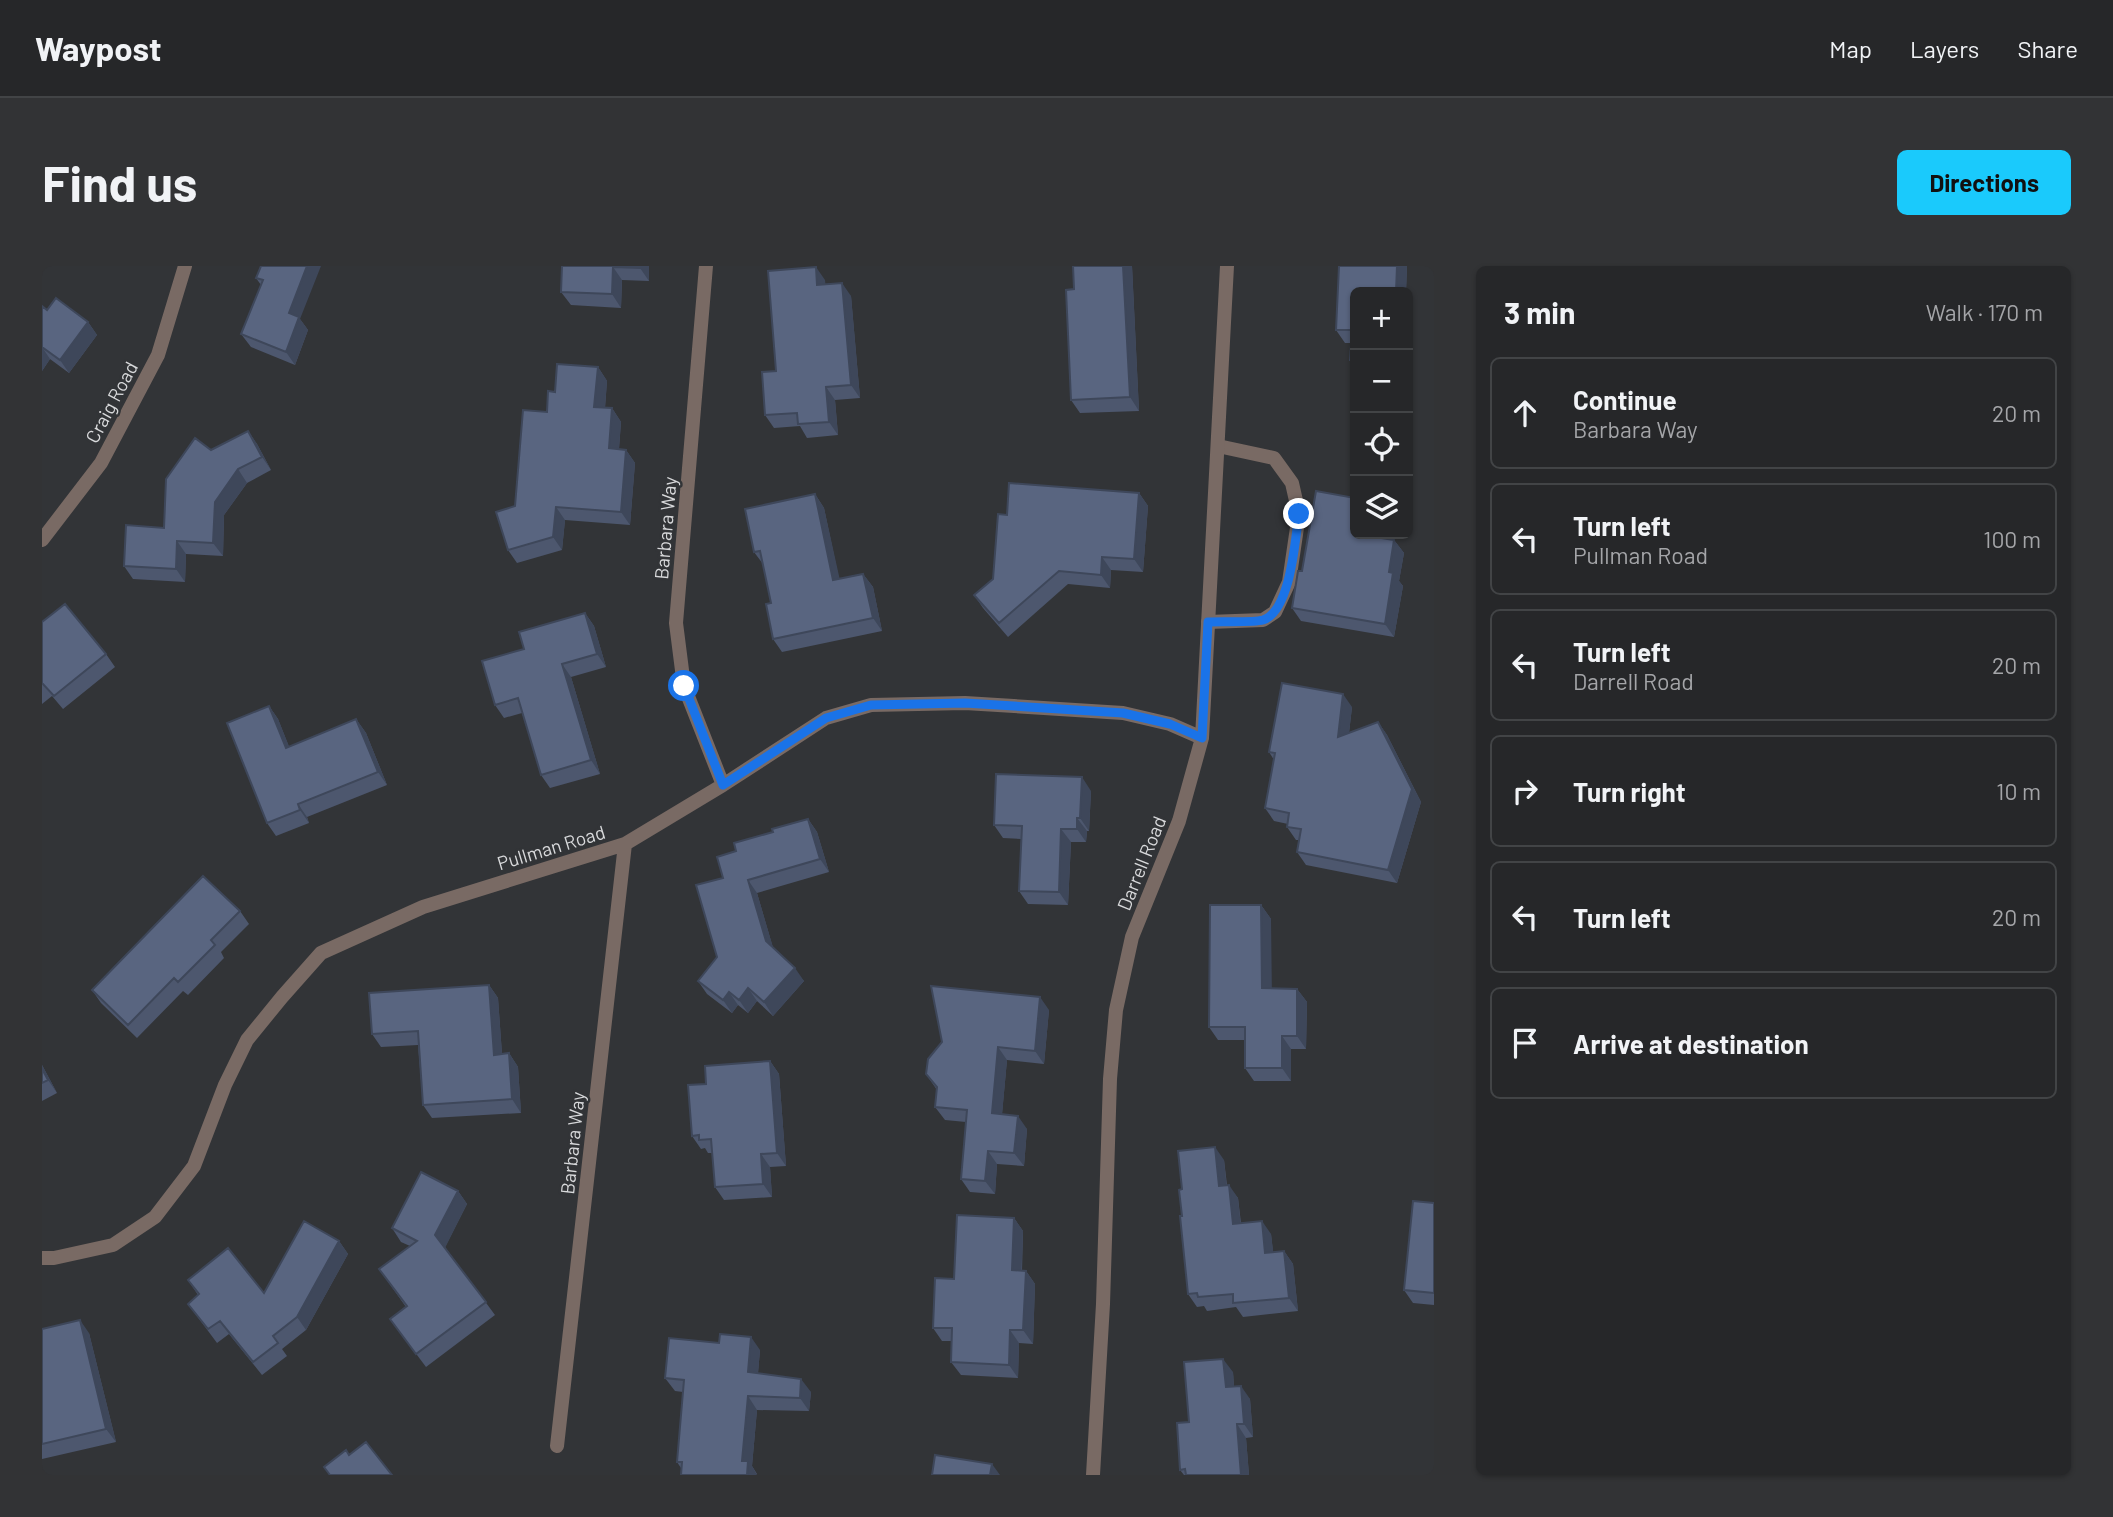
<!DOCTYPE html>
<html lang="en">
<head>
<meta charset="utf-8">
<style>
  :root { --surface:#262729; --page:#323335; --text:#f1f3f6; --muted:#a4a5a8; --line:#424446; --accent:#1acafc }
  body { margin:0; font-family:Barlow,sans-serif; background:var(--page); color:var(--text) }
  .controls { position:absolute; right:21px; top:21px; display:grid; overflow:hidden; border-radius:10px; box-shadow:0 2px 5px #0004 }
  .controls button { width:63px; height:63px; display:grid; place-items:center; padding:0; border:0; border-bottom:2px solid var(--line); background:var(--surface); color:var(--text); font:35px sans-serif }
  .stop { position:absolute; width:21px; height:21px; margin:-16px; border:5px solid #1a73e8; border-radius:50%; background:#fff }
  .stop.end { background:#1a73e8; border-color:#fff; box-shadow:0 2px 7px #0008 }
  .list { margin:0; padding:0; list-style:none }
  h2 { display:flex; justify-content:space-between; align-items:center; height:91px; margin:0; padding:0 28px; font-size:30px }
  h2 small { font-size:23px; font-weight:400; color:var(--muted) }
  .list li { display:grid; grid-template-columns:46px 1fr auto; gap:21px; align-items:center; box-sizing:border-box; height:112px; margin:0 14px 14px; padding:0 14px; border:2px solid var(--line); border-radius:10px }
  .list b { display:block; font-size:26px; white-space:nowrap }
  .list p { margin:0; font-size:23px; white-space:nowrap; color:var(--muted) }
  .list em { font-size:23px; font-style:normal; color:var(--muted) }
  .icon { flex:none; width:38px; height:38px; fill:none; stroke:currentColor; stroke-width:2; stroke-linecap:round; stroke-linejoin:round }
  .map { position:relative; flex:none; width:1392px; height:1209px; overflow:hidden; border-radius:10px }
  header { display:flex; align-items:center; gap:42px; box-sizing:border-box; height:98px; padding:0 35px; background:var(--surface); border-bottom:2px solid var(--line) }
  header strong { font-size:33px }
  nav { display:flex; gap:38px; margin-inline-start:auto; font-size:24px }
  .intro { display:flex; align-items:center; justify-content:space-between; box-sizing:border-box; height:168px; padding:0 42px }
  h1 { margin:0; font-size:49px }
  .button { padding:18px 32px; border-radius:10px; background:var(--accent); color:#111; font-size:24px; font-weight:700 }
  main { display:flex; gap:42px; padding:0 42px }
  aside { flex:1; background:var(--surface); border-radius:10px; box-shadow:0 2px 5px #0004 }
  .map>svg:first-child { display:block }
</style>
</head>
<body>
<header>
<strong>Waypost</strong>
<nav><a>Map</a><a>Layers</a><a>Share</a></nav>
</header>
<div class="intro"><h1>Find us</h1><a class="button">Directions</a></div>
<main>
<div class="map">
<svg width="1392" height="1209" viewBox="0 0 1392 1209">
  <rect width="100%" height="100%" fill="#323437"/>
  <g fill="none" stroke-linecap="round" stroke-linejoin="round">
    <path stroke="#796a64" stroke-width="14" d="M 1166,356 L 1221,354 L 1233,346 L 1247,316 L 1257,248 L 1250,217 L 1232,192 L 1176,180"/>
    <path stroke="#796a64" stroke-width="14" d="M 664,0 L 634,357 L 642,420 L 681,519
      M 0,274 L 59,197 L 116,89 L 143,0
      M 0,992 L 12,992 L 71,979 L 113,951 L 152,900 L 183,819 L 205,774 L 240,731 L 279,687 L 381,641 L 583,578 L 681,519 L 784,452 L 829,439 L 923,437 L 1081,447 L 1128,458 L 1160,472
      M 515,1180 L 583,578
      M 1051,1209 L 1061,1038 L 1068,813 L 1074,744 L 1090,671 L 1137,555 L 1160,472 L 1185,0"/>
  </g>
  <path fill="#4d576e" d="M 219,0 L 266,64 L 253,99 L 209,81 L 199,68 L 219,19 L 214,12 Z
    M 520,0 L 607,0 L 607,15 L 580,14 L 579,42 L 529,39 L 519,26 Z
    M 1031,0 L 1090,0 L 1097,145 L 1038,147 L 1029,134 L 1032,23 Z
    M 1297,0 L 1365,0 L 1364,26 L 1313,26 L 1313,101 L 1308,94 L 1309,77 L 1303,77 L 1294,64 Z
    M 783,14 L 783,19 L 809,30 L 818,132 L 793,134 L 796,169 L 765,172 L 758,160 L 732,162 L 723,149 L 734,105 Z
    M 0,40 L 5,44 L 46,56 L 55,69 L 27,107 L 8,93 L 0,105 Z
    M 556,101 L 565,115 L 563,142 L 570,142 L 579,156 L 577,183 L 584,184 L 593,197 L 588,259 L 523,254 L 520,284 L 475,297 L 466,284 L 473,240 L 505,146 L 513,126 Z
    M 206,165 L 215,178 L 229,204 L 205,217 L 182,249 L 181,290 L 144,288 L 143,316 L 91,313 L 82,300 L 122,262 L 169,184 Z
    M 1097,227 L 1106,240 L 1101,306 L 1069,304 L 1068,322 L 1026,318 L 966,371 L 941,342 L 932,329 L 951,313 L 965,249 Z
    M 773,228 L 782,242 L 797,313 L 821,308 L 831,321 L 840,365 L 740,386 L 731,373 L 729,337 L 721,298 L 712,286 Z
    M 1313,268 L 1329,268 L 1329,270 L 1352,274 L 1362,287 L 1357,315 L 1361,320 L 1352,371 L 1259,355 L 1250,342 L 1260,305 Z
    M 543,347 L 552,360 L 564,401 L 529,411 L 558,508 L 508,522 L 499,509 L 480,447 L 462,452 L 453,439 L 482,383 Z
    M 0,356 L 64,388 L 73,401 L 21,443 L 10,430 L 0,438 Z
    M 227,440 L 236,453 L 247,481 L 314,453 L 324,467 L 345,519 L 265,551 L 267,557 L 234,570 L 225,557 Z
    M 1310,441 L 1307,467 L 1336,456 L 1345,469 L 1379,536 L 1355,617 L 1264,599 L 1255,586 L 1257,574 L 1254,574 L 1245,561 L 1246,558 L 1232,555 L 1223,542 L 1232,494 L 1227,486 Z
    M 1049,525 L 1047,565 L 1045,565 L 1044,576 L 1029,576 L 1026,639 L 986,638 L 977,625 L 979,573 L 961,572 L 952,559 Z
    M 766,553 L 775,566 L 787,606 L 715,627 L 731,682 L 762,715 L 731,750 L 715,735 L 706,747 L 696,739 L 690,747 L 665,728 L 656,715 L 675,691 L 694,585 L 731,566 Z
    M 1219,639 L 1229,653 L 1229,722 L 1255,723 L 1265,736 L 1264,783 L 1249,783 L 1249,815 L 1212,815 L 1203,802 L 1203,774 L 1176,774 L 1167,761 Z
    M 198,645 L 207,658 L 179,686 L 182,692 L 146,729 L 141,725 L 95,772 L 59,737 L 50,724 Z
    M 447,719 L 456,732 L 460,788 L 467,787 L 476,801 L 479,847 L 390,852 L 381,839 L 376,779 L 339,781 L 330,768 Z
    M 1007,744 L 1002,798 L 965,794 L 960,848 L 985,863 L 982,900 L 955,898 L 953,928 L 928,926 L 919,913 L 924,856 L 903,854 L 893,841 L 895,824 L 884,808 Z
    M 728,795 L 737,808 L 744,900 L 728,901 L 730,931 L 682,934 L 673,921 L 670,887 L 666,887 L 663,882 L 659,883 L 650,870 L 664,818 Z
    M 0,799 L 15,827 L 0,835 Z
    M 1182,894 L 1185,919 L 1196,932 L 1199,957 L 1229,968 L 1231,986 L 1242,985 L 1251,998 L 1256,1045 L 1201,1051 L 1194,1041 L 1165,1045 L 1162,1040 L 1155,1041 L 1146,1028 L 1140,950 L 1140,923 Z
    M 416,925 L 425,938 L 403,981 L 453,1049 L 384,1101 L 348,1053 L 364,1041 L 337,1003 L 368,980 L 359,976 L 350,962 Z
    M 1392,937 L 1392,1039 L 1371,1037 L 1362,1024 Z
    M 972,952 L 981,965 L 980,1005 L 984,1005 L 993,1018 L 991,1078 L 977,1077 L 976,1112 L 919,1109 L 909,1096 L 910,1075 L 900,1075 L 891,1062 L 912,1013 Z
    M 297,975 L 306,988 L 264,1064 L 240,1083 L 245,1090 L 220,1109 L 187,1068 L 175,1077 L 146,1038 L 156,1029 L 146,1014 L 222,1027 Z
    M 0,1063 L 47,1067 L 74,1176 L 0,1193 Z
    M 718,1084 L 716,1107 L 769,1126 L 767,1145 L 715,1144 L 710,1200 L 715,1208 L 639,1202 L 635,1196 L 641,1126 L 633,1125 L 623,1112 Z
    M 1191,1106 L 1192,1121 L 1208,1133 L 1211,1171 L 1204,1172 L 1207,1209 L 1142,1209 L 1138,1204 L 1147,1156 Z"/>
  <path fill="#3e475a" d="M 265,0 L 279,0 L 258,53 L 266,64 L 253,99 L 244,86 L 247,47 Z
    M 598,0 L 607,0 L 607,15 L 598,2 Z
    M 1081,0 L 1090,0 L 1097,145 L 1088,131 Z
    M 1355,0 L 1365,0 L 1364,26 L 1354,26 Z
    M 571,1 L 580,14 L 579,42 L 570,28 Z
    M 774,1 L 783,14 L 785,32 L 775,19 Z
    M 800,17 L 809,30 L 818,132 L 809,119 Z
    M 1366,44 L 1369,48 L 1368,82 L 1366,79 Z
    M 46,56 L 55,69 L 27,107 L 18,94 Z
    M 0,81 L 8,93 L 0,105 Z
    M 556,101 L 565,115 L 562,154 L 552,141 Z
    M 784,121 L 793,134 L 796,169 L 787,156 Z
    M 570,142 L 579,156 L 576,195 L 567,182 Z
    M 206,165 L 215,178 L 229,204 L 220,191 Z
    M 584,184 L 593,197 L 588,259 L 579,246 Z
    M 196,203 L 205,217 L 182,249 L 181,290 L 171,277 L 173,236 Z
    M 1097,227 L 1106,240 L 1101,306 L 1092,293 Z
    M 773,228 L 782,242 L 801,328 L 791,314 Z
    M 514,241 L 523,254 L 520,284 L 511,271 Z
    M 1352,274 L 1362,287 L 1357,315 L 1361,320 L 1352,371 L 1343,358 L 1347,306 Z
    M 135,275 L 144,288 L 143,316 L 134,303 Z
    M 1060,291 L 1069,304 L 1068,322 L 1059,309 Z
    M 821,308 L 831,321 L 840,365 L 831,352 Z
    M 543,347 L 552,360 L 564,401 L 555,388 Z
    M 520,398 L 529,411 L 558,508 L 549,494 Z
    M 1301,428 L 1310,441 L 1305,484 L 1296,471 Z
    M 227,440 L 236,453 L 253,495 L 244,482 Z
    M 314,453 L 324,467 L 345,519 L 336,506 Z
    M 1336,456 L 1345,469 L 1379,536 L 1355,617 L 1346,604 Z
    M 1040,511 L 1049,525 L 1047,565 L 1038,552 Z
    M 256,538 L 265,551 L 267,557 L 258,544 Z
    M 1035,552 L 1045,565 L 1044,576 L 1035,563 Z
    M 766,553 L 775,566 L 787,606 L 778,593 Z
    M 1019,563 L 1029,576 L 1026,639 L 1017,626 Z
    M 706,614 L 715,627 L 733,688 L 724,675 Z
    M 1219,639 L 1229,653 L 1230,735 L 1220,722 Z
    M 753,702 L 762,715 L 731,750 L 722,736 Z
    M 447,719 L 456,732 L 461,802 L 452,789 Z
    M 706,722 L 715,735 L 706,747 L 697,734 Z
    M 1255,723 L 1265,736 L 1264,783 L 1255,770 Z
    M 687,726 L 696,739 L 690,747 L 681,734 Z
    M 998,731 L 1007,744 L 1002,798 L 993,785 Z
    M 1240,770 L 1249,783 L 1249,815 L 1240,802 Z
    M 956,781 L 965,794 L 959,860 L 950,847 Z
    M 467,787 L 476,801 L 479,847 L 470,833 Z
    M 728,795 L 737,808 L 744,900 L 735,887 Z
    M 0,799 L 15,827 L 6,814 L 0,803 Z
    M 976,850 L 985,863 L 982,900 L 972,887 Z
    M 1173,881 L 1182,894 L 1186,933 L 1177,920 Z
    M 946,885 L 955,898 L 953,928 L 943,915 Z
    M 719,888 L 728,901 L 730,931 L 721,918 Z
    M 1187,919 L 1196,932 L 1200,971 L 1191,958 Z
    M 416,925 L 425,938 L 403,982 L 393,969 Z
    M 972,952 L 981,965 L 979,1018 L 970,1004 Z
    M 1220,955 L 1229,968 L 1233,1000 L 1223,987 Z
    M 297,975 L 306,988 L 264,1064 L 255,1051 Z
    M 1242,985 L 1251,998 L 1256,1045 L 1247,1032 Z
    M 984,1005 L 993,1018 L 991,1078 L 981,1064 Z
    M 38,1054 L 47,1067 L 74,1176 L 64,1163 Z
    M 968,1064 L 977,1077 L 976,1112 L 967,1099 Z
    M 709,1071 L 718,1084 L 715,1119 L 706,1106 Z
    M 1181,1093 L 1191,1106 L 1193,1134 L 1184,1121 Z
    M 759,1113 L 769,1126 L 767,1145 L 758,1132 Z
    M 1199,1120 L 1208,1133 L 1211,1171 L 1202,1158 Z
    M 706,1130 L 715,1144 L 710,1200 L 715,1209 L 705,1209 L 700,1195 Z
    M 1195,1158 L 1204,1172 L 1207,1209 L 1199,1209 Z
    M 950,1198 L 958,1209 L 948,1209 Z"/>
  <path fill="#596580" stroke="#3e475a" stroke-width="2" d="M 219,0 L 265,0 L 247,47 L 257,51 L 244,86 L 199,68 L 221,14 L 214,12 Z
    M 520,0 L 598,0 L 598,2 L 571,1 L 570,28 L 519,26 Z
    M 1031,0 L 1081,0 L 1088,131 L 1029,134 L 1024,24 L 1032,23 Z
    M 1297,0 L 1355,0 L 1354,26 L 1313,26 L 1313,94 L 1308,94 L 1310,64 L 1294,64 Z
    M 774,1 L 775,19 L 800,17 L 809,119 L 784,121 L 787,156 L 756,158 L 755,147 L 723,149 L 720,106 L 734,105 L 726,5 Z
    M 14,32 L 46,56 L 18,94 L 0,81 L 0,40 L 5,44 Z
    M 515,98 L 556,101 L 552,141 L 570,142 L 567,182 L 584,184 L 579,246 L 514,241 L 511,271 L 466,284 L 454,246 L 473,240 L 481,144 L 505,146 L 506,125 L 513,126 Z
    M 206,165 L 220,191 L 196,203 L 173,236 L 171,277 L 135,275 L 134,303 L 82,300 L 84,259 L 122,262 L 124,213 L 153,172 L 169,184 Z
    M 967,217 L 1097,227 L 1092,293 L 1060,291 L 1059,309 L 1017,305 L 957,357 L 932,329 L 951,313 L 956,248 L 965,249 Z
    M 1274,225 L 1313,232 L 1313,268 L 1352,274 L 1347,306 L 1351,307 L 1343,358 L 1250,342 L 1256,305 L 1260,305 Z
    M 773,228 L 791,314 L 821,308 L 831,352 L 731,373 L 724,338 L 729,337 L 718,285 L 712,286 L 703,243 Z
    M 23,338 L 64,388 L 12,430 L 0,417 L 0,356 Z
    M 543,347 L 555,388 L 520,398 L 549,494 L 499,509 L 476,432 L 453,439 L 440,395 L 482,383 L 477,366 Z
    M 1240,417 L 1301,428 L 1296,471 L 1336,456 L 1370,523 L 1346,604 L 1255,586 L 1259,563 L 1245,561 L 1247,547 L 1223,542 L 1233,487 L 1227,486 Z
    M 227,440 L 244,482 L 314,453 L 336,506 L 256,538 L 258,544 L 225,557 L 185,457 Z
    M 954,508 L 1040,511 L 1038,552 L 1035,552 L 1035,563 L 1019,563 L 1017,626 L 977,625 L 980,560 L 952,559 Z
    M 766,553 L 778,593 L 706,614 L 724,675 L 753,702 L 722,736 L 706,722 L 697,734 L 687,726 L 681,734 L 656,715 L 675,691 L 654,619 L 681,612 L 675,591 L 694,585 L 692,577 L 731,566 L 730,563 Z
    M 161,610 L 198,645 L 169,674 L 173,679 L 136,716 L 132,712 L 86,759 L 50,724 Z
    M 1168,639 L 1219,639 L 1220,722 L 1255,723 L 1255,770 L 1240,770 L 1240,802 L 1203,802 L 1203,761 L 1167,761 Z
    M 447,719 L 452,789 L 467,787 L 470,833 L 381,839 L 376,765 L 330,768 L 327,727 Z
    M 889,720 L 998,731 L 993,785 L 956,781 L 950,847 L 976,850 L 972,887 L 946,885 L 943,915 L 919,913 L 925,844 L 893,841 L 895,821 L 884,808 L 886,793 L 900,776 Z
    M 728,795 L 735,887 L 719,888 L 721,918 L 673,921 L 669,873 L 657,874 L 657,869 L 650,870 L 646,819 L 664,818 L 663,800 Z
    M 0,803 L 6,814 L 0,817 Z
    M 1173,881 L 1177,920 L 1187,919 L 1191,958 L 1220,955 L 1223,987 L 1242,985 L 1247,1032 L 1191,1037 L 1191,1028 L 1156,1031 L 1155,1027 L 1146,1028 L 1138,950 L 1140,950 L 1137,924 L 1140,923 L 1136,885 Z
    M 379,906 L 416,925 L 393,969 L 444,1036 L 374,1088 L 348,1053 L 365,1040 L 337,1003 L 375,975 L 350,962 Z
    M 1371,935 L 1392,937 L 1392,1027 L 1362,1024 Z
    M 915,949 L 972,952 L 970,1004 L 984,1005 L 981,1064 L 968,1064 L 967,1099 L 909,1096 L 910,1062 L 891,1062 L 893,1012 L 912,1013 Z
    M 262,955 L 297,975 L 255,1051 L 231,1070 L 236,1077 L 211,1096 L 178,1055 L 166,1063 L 146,1038 L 157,1028 L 146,1014 L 186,982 L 222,1027 Z
    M 38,1054 L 64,1163 L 0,1178 L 0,1063 Z
    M 678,1068 L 709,1071 L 706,1106 L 759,1113 L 758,1132 L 706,1130 L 700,1195 L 706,1195 L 705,1209 L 639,1209 L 640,1196 L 635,1196 L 642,1114 L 623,1112 L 627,1072 L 677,1077 Z
    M 1181,1093 L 1184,1121 L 1199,1120 L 1202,1158 L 1195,1158 L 1199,1209 L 1144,1209 L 1143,1203 L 1138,1204 L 1135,1157 L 1147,1156 L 1142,1096 Z
    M 324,1176 L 350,1209 L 288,1209 L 282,1201 L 304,1184 L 307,1189 Z
    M 893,1189 L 950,1198 L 948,1209 L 890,1209 Z"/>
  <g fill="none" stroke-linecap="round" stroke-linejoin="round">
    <path stroke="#1a73e8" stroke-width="9" d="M 642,420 L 681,519 L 784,452 L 829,439 L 923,437 L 1081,447 L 1128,458 L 1160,472 L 1166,356 C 1180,355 1210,357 1221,354 C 1249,345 1253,273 1257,248"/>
  </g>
  <g text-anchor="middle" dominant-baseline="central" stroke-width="5" stroke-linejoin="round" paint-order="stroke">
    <g font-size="19" fill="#d8d9db" stroke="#323437">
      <text transform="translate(69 136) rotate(-62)">Craig Road</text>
      <text transform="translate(623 262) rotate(-85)">Barbara Way</text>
      <text transform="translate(509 581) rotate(-17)">Pullman Road</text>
      <text transform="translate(1099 597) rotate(-68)">Darrell Road</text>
      <text transform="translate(530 877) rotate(-84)">Barbara Way</text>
    </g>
  </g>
</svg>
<div class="controls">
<button>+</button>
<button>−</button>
<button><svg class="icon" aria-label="locate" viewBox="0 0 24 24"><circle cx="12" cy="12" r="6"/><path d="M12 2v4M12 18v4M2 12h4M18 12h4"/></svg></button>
<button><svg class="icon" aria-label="layers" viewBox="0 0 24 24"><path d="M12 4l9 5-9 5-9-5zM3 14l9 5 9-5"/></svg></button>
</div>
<div class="stop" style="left:642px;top:420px"></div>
<div class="stop end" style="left:1257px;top:248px"></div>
</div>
<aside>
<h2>3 min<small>Walk · 170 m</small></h2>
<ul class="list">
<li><svg class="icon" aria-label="ahead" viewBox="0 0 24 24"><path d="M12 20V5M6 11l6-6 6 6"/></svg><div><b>Continue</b><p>Barbara Way</p></div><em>20 m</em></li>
<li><svg class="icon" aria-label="left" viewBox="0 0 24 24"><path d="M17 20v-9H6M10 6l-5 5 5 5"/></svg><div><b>Turn left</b><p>Pullman Road</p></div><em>100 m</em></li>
<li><svg class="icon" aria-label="left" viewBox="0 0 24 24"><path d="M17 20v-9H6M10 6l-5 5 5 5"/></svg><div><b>Turn left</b><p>Darrell Road</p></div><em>20 m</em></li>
<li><svg class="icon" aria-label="right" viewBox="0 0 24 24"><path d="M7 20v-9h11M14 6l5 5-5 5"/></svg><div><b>Turn right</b></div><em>10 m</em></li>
<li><svg class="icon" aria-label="left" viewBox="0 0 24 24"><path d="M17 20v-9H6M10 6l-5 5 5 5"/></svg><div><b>Turn left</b></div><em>20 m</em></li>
<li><svg class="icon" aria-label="arrive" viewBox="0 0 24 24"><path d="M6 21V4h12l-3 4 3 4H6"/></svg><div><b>Arrive at destination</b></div></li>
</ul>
</aside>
</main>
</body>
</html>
